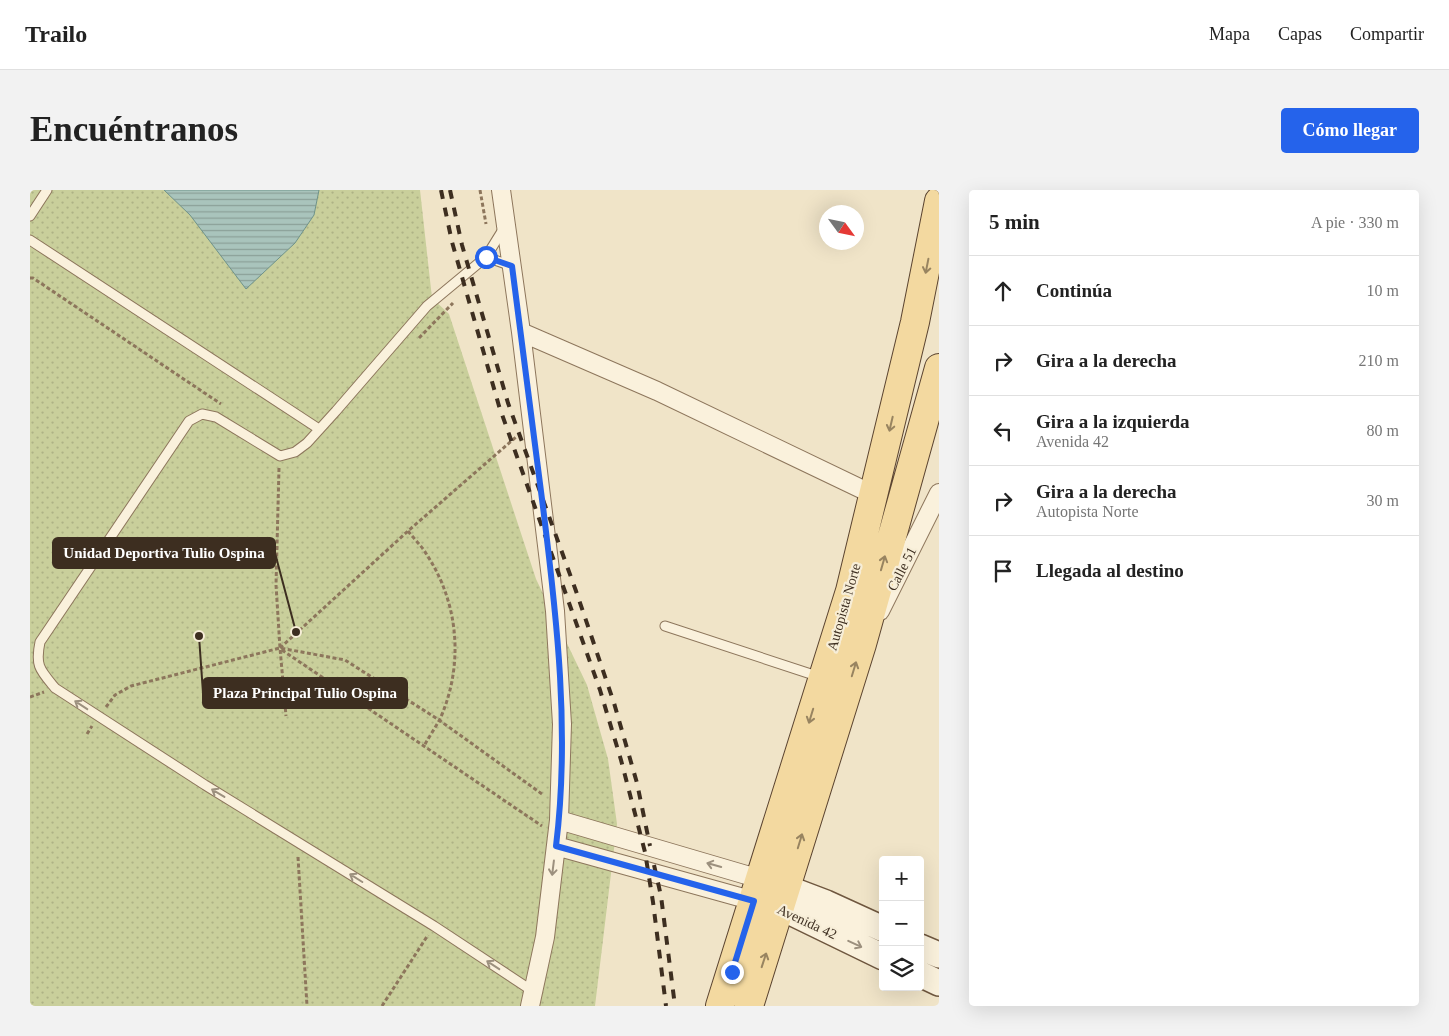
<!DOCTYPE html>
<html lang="es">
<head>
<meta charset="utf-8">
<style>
  :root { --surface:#fff; --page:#f2f2f2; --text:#222; --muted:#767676; --line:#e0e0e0; --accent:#2563eb }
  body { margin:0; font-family:Georgia,serif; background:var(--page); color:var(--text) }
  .controls { position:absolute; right:15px; bottom:15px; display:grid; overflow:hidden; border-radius:5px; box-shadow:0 5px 20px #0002 }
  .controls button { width:45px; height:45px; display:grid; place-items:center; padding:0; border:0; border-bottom:1px solid var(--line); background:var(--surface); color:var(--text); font:25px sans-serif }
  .compass { position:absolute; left:789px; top:15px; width:45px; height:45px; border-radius:50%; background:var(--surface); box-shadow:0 5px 20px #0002; rotate:123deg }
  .stop { position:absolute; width:15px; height:15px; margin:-11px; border:4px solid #2563eb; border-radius:50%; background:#fff }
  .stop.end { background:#2563eb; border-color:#fff; box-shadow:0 1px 5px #0008 }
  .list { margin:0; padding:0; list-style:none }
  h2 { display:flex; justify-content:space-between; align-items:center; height:65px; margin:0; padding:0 20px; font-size:21px }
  h2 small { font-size:16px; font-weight:400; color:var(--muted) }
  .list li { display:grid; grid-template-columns:32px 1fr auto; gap:15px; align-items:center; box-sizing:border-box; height:70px; padding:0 20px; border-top:1px solid var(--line) }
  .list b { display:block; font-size:19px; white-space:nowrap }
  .list p { margin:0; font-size:16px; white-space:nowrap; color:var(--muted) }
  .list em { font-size:16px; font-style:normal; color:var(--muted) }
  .icon { flex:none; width:28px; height:28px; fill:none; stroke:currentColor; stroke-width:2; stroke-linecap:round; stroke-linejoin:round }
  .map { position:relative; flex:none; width:909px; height:816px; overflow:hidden; border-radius:5px }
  header { display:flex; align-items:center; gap:30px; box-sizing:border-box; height:70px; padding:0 25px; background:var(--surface); border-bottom:1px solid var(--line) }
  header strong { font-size:24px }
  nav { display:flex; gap:28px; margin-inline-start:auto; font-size:18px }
  .intro { display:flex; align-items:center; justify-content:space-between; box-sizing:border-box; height:120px; padding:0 30px }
  h1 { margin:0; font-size:35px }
  .button { padding:12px 22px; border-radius:5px; background:var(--accent); color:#fff; font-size:18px; font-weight:700 }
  main { display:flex; gap:30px; padding:0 30px }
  aside { flex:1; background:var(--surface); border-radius:5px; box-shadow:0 5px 20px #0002 }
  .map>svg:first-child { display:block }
</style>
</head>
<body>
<header>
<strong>Trailo</strong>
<nav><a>Mapa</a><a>Capas</a><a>Compartir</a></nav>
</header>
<div class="intro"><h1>Encuéntranos</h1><a class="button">Cómo llegar</a></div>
<main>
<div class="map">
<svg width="909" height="816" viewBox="0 0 909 816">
  <defs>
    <pattern id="park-dots" width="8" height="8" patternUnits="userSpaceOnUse" patternTransform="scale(1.25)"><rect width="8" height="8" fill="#c9cf9b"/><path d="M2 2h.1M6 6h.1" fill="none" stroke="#aeb285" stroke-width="1.8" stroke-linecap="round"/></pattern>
    <pattern id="water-rules" width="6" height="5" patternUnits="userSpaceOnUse" patternTransform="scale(1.25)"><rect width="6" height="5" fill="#a9c4bc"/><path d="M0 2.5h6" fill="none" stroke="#8ba098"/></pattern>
  </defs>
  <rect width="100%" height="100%" fill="#f0e4c8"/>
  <path fill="url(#park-dots)" d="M 0,0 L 390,0 L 402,108 L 419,124 L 506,389 L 557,495 L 578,569 L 587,634 L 565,816 L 0,816 Z"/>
  <path fill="url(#water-rules)" stroke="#6f938a" d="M 134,0 L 289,0 L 284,25 L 265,53 L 216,99 L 160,25 Z"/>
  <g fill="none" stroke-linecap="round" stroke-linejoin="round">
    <defs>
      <path id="lane" d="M 0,26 L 17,0
        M 474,38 L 456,67 L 397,116 L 306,221 L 277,253 L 265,262 L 250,266 L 186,227 L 172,224 L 159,231 L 10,452 C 5,476 10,480 25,498 L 175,595 L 404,736 L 504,802
        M 0,50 L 289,239
        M 456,67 L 482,76
        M 635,436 L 790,487"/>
      <path id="street" d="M 471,0 L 491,142 L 525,421 L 532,534 L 529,630 L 515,747 L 500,816
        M 491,142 L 627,201 L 844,305
        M 850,421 L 909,303
        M 529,630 L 730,689
        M 526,656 L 724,711"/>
      <path id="secondary" d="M 738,691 L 796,713 L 853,739
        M 731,713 L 750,717 L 853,767
        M 890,757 L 909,765
        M 890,784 L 909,793"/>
      <path id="primary" d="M 690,816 L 820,401 L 885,132 L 909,11
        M 719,816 L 832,454 L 909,178"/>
    </defs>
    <use href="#lane" stroke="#8d765c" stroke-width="11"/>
    <use href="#street" stroke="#8d765c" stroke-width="20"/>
    <use href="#secondary" stroke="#6f573f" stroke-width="28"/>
    <use href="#primary" stroke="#5b4430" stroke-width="30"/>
    <path stroke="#8d765c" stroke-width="3" stroke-dasharray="4 2.5" stroke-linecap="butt" d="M 450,0 L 456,34
      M 0,88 L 3,88 L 191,214
      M 389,148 L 423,113
      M 249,278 L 246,395 L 250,458 L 256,526
      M 378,341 C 384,349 392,356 397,365 C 429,414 434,475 410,529 C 405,538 399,547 394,556
      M 250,458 L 378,341 L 486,247
      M 252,460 L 512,636
      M 0,507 L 14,502
      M 76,517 L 85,505 L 101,496 L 250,458 L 315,470 L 409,530 L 512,604
      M 57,544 L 62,536
      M 268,667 L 277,816
      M 352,816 L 398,745"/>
    <use href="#lane" stroke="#faf1dc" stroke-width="9"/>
    <use href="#street" stroke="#faf1dc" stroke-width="18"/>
    <use href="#secondary" stroke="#faf1dc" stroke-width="25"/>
    <use href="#primary" stroke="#f3d9a0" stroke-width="28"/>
    <path stroke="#3d2e20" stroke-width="4" stroke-dasharray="9 9" stroke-linecap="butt" d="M 411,0 L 422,52 L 469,216 L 570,500 L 591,570 L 615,662 L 623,712 L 636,816
      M 420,0 L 432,55 L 478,213 L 546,401 L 584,513 L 607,593 L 620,656
      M 624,675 L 631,706 L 645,816"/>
  </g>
  <defs><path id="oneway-shaft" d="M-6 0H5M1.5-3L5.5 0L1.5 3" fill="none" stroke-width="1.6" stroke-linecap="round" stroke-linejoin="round" transform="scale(1.25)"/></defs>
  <g stroke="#988460">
    <use href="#oneway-shaft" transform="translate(897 76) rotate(101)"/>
    <use href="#oneway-shaft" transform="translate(861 234) rotate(103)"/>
    <use href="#oneway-shaft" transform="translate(853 373) rotate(-74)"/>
    <use href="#oneway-shaft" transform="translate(824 479) rotate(-73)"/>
    <use href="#oneway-shaft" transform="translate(781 526) rotate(107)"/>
    <use href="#oneway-shaft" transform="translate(770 651) rotate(-73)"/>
    <use href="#oneway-shaft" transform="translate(734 770) rotate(-72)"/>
  </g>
  <g stroke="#9c907e">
    <use href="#oneway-shaft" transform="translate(51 515) rotate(-147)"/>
    <use href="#oneway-shaft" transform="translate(188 603) rotate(-149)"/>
    <use href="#oneway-shaft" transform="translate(684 675) rotate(-164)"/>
    <use href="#oneway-shaft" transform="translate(523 678) rotate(97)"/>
    <use href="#oneway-shaft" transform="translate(326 688) rotate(-148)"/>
    <use href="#oneway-shaft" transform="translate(825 754) rotate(25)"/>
    <use href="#oneway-shaft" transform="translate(463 775) rotate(-147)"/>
  </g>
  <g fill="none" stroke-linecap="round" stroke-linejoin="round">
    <path stroke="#2563eb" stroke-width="6" d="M 456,67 L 482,76 C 493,156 502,237 513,317 C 527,429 540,543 526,656 L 724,711 L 702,782"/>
  </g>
  <g text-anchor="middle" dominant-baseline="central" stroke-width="4.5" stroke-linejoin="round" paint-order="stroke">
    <g font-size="14" fill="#3d2e20" stroke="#f7eed8">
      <text transform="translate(872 379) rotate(-63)">Calle 51</text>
      <text transform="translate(814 417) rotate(-74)">Autopista Norte</text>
      <text transform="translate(777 732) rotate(25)">Avenida 42</text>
    </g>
  </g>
  <path fill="none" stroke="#3d2e20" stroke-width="2" d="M266 442L245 363M169 446L173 503"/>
  <g fill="#3d2e20" stroke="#f7eed8" stroke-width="2">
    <circle cx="266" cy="442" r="5"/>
    <circle cx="169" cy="446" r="5"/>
  </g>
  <g fill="#3d2e20" stroke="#3d2e20" stroke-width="2">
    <rect x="23" y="348" width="222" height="30" rx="5"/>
    <rect x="173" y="488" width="204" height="30" rx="5"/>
  </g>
  <g font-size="15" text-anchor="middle" font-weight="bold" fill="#fff">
    <text x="134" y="368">Unidad Deportiva Tulio Ospina</text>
    <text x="275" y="508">Plaza Principal Tulio Ospina</text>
  </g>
</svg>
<div class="controls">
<button>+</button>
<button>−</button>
<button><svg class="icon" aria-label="layers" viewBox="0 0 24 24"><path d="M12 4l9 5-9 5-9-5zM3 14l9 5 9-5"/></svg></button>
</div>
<svg class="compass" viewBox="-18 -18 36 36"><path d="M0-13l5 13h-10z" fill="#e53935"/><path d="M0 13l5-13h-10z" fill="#767676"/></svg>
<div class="stop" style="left:456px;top:67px"></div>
<div class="stop end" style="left:702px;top:782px"></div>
</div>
<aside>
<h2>5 min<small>A pie · 330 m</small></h2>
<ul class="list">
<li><svg class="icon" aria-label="ahead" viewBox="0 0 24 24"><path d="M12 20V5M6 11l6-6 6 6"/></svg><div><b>Continúa</b></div><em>10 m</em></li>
<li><svg class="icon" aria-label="right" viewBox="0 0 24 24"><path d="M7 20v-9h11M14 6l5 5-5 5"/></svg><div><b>Gira a la derecha</b></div><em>210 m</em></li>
<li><svg class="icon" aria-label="left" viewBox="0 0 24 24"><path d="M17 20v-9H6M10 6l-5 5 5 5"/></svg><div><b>Gira a la izquierda</b><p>Avenida 42</p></div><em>80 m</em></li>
<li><svg class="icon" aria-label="right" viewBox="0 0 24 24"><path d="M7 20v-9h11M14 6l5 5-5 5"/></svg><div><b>Gira a la derecha</b><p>Autopista Norte</p></div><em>30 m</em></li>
<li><svg class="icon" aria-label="arrive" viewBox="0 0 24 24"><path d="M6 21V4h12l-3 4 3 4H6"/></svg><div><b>Llegada al destino</b></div></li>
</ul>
</aside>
</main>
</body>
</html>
